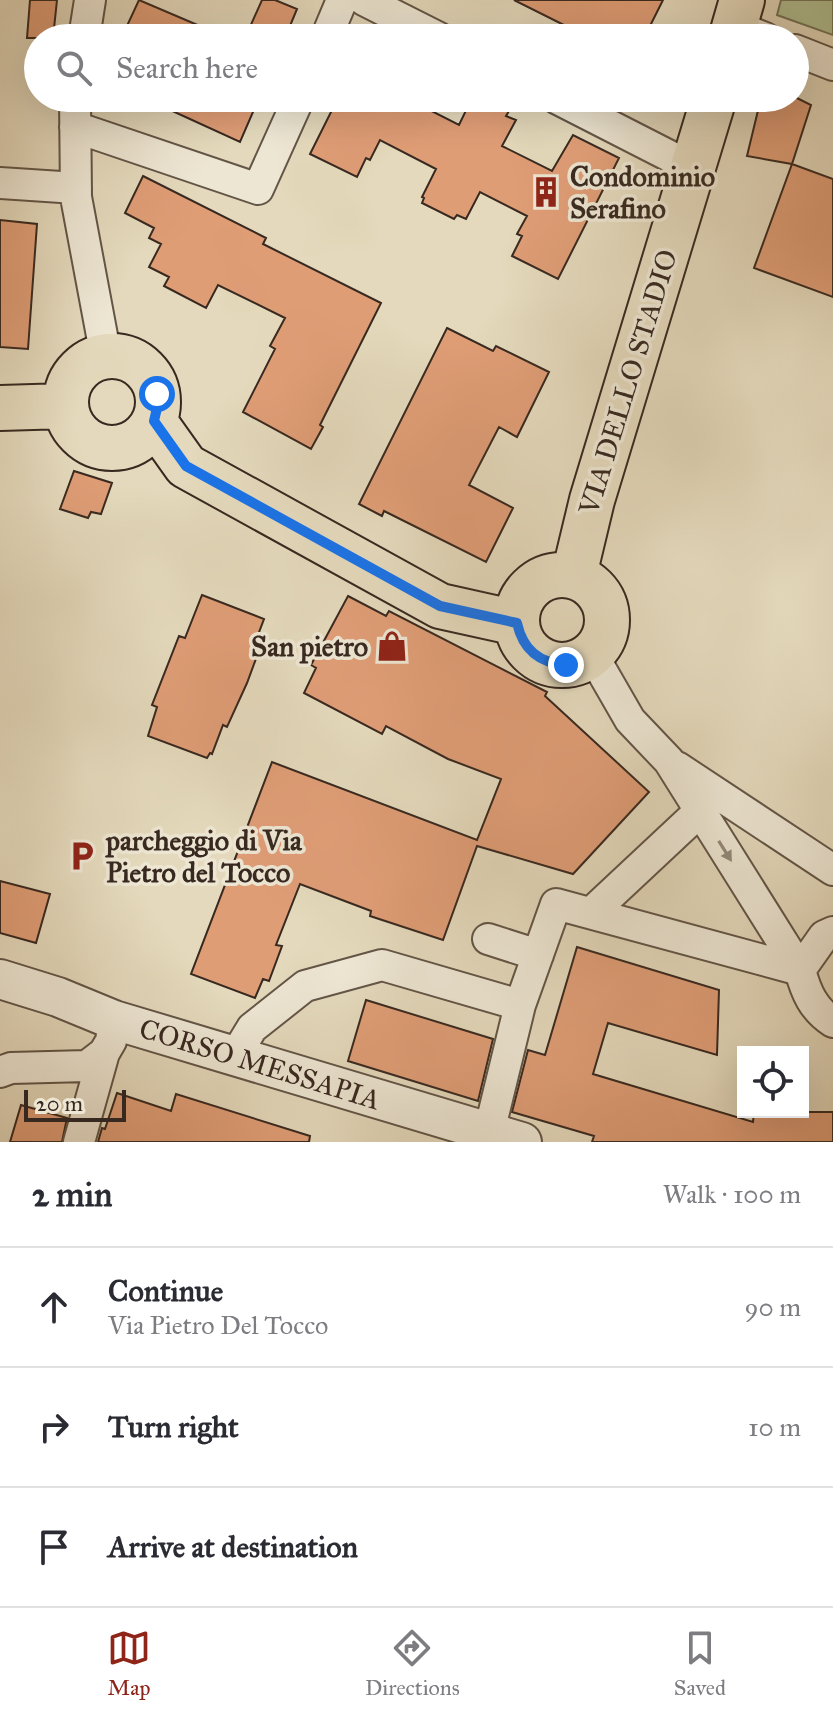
<!DOCTYPE html>
<html lang="en">
<head>
<meta charset="utf-8">
<style>
  :root { --surface:#fff; --page:#f7f7f7; --text:#2b2b33; --muted:#7c7c81; --line:#e1e1e2; --accent:#8f2418 }
  body { margin:0; font-family:"IM FELL Great Primer",serif; background:var(--page); color:var(--text) }
  .controls { position:absolute; right:24px; bottom:24px; display:grid; overflow:hidden; border-radius:0px; box-shadow:0 8px 32px #0002 }
  .controls button { width:72px; height:72px; display:grid; place-items:center; padding:0; border:0; border-bottom:2px solid var(--line); background:var(--surface); color:var(--text); font:40px sans-serif }
  .scale { position:absolute; left:24px; bottom:20px; width:102px; box-sizing:border-box; padding-left:8px; border:4px solid #382920; border-top:0; font-size:22px; line-height:28px; white-space:nowrap; color:#382920; -webkit-text-stroke:6px #ede6d3; paint-order:stroke }
  .stop { position:absolute; width:24px; height:24px; margin:-18px; border:6px solid #1a73e8; border-radius:50%; background:#fff }
  .stop.end { background:#1a73e8; border-color:#fff; box-shadow:0 2px 8px #0008 }
  .list { margin:0; padding:0; list-style:none }
  h2 { display:flex; justify-content:space-between; align-items:center; height:104px; margin:0; padding:0 32px; font-size:34px }
  h2 small { font-size:26px; font-weight:400; color:var(--muted) }
  .list li { display:grid; grid-template-columns:52px 1fr auto; gap:24px; align-items:center; box-sizing:border-box; height:120px; padding:0 32px; border-top:2px solid var(--line) }
  .list b { display:block; font-size:30px; white-space:nowrap }
  .list p { margin:0; font-size:26px; white-space:nowrap; color:var(--muted) }
  .list em { font-size:26px; font-style:normal; color:var(--muted) }
  .icon { flex:none; width:44px; height:44px; fill:none; stroke:currentColor; stroke-width:2; stroke-linecap:round; stroke-linejoin:round }
  .map { position:relative; flex:none; width:833px; height:1142px; overflow:hidden }
  .search { position:absolute; background:var(--surface); box-shadow:0 8px 32px #0002; left:24px; right:24px; top:24px; height:88px; display:flex; align-items:center; gap:20px; box-sizing:border-box; padding:0 28px; border-radius:44px; color:var(--muted); font-size:30px }
  .sheet { height:464px; background:var(--surface) }
  nav { display:flex; justify-content:space-around; align-items:center; box-sizing:border-box; height:112px; border-top:2px solid var(--line); background:var(--surface); font-size:22px; color:var(--muted) }
  nav a { display:grid; justify-items:center; gap:4px }
  nav .on { color:var(--accent) }
  .map>svg:first-child { display:block }
</style>
</head>
<body>
<div class="map">
<svg width="833" height="1142" viewBox="0 0 833 1142">
  <rect width="100%" height="100%" fill="#e4d9bc"/>
  <filter id="stains"><feTurbulence type="fractalNoise" baseFrequency=".0025" numOctaves="4"/><feColorMatrix values="0 0 0 0 .2 0 0 0 0 .09 0 0 0 0 .02 0 0 0 .5 -.17"/></filter>
  <radialGradient id="worn" r=".72"><stop offset=".6" stop-color="#630" stop-opacity="0"/><stop offset="1" stop-color="#630" stop-opacity=".3"/></radialGradient>
  <path fill="#b0c093" stroke="#74745a" stroke-width="2" d="M 781,0 L 833,0 L 833,35 L 777,15 Z"/>
  <path fill="#df9d76" stroke="#382920" stroke-width="2" d="M 30,0 L 57,0 L 53,38 L 27,38 Z
    M 139,0 L 228,38 L 148,38 L 126,28 Z
    M 262,0 L 275,0 L 297,9 L 285,38 L 245,38 Z
    M 514,0 L 663,0 L 644,38 L 565,38 L 570,28 Z
    M 144,98 L 259,98 L 240,142 Z
    M 338,98 L 406,98 L 459,125 L 472,98 L 483,98 L 509,111 L 506,116 L 516,120 L 502,146 L 552,171 L 573,135 L 619,158 L 558,279 L 512,256 L 522,236 L 517,234 L 527,216 L 480,192 L 466,219 L 457,215 L 454,219 L 422,203 L 424,198 L 422,197 L 436,169 L 380,140 L 370,160 L 366,158 L 357,177 L 310,154 Z
    M 761,98 L 797,98 L 811,105 L 792,164 L 747,156 Z
    M 792,164 L 833,179 L 833,297 L 754,268 Z
    M 143,176 L 266,238 L 263,244 L 381,303 L 320,425 L 323,427 L 311,449 L 243,412 L 275,349 L 270,346 L 285,318 L 218,285 L 206,308 L 164,286 L 169,277 L 149,267 L 161,244 L 149,238 L 154,228 L 125,213 Z
    M 0,220 L 37,224 L 28,349 L 0,347 Z
    M 447,328 L 493,351 L 496,346 L 549,372 L 517,437 L 499,427 L 469,485 L 513,508 L 486,562 L 384,511 L 382,516 L 359,504 Z
    M 74,471 L 112,483 L 101,514 L 91,512 L 88,518 L 60,509 Z
    M 202,595 L 264,619 L 258,635 L 264,637 L 247,683 L 227,727 L 223,725 L 212,754 L 210,753 L 207,758 L 148,736 L 157,707 L 152,705 L 179,636 L 185,638 Z
    M 348,596 L 386,616 L 389,611 L 547,692 L 545,696 L 649,792 L 573,874 L 477,846 L 443,940 L 370,916 L 371,911 L 300,884 L 276,945 L 282,946 L 269,981 L 263,979 L 255,998 L 191,974 L 272,762 L 477,840 L 501,779 L 448,759 L 386,726 L 382,734 L 304,693 L 316,668 L 311,665 Z
    M 0,881 L 50,894 L 36,943 L 0,933 Z
    M 577,947 L 719,990 L 717,1055 L 608,1023 L 593,1074 L 753,1122 L 754,1112 L 833,1112 L 833,1142 L 592,1142 L 594,1136 L 512,1112 L 528,1050 L 545,1055 Z
    M 366,1000 L 493,1039 L 478,1101 L 348,1061 Z
    M 117,1093 L 171,1111 L 176,1094 L 310,1136 L 309,1142 L 98,1142 L 102,1128 L 105,1129 Z
    M 21,1105 L 67,1118 L 62,1142 L 10,1142 Z"/>
  <g fill="none" stroke-linecap="round" stroke-linejoin="round">
    <defs>
      <path id="minor" d="M 364,0 L 439,38
        M 735,26 L 765,38
        M 84,38 L 90,0
        M 326,38 L 342,0
        M 795,50 L 833,65
        M 75,98 L 76,197 L 106,357
        M 556,98 L 693,168
        M 75,127 L 258,189 L 299,98
        M 0,183 L 76,188
        M 592,654 L 630,720 L 669,761 L 800,970 C 806,992 813,1009 833,1022
        M 677,767 L 833,870
        M 591,913 L 700,811
        M 488,939 L 538,955
        M 800,970 L 824,936 L 833,932
        M 235,1056 L 252,1028 L 305,986 L 382,965 L 520,1005
        M 0,1072 L 11,1068 L 87,1066 L 104,1053 L 111,1041 L 114,1020
        M 489,1132 L 520,1005 L 556,904 L 800,970
        M 79,1142 L 104,1053"/>
      <path id="tertiary" d="M 0,979 L 58,997 L 114,1020 L 522,1142"/>
      <path id="primary" d="M 731,38 L 742,0
        M66 402a46 46 0 1 1 92 0a46 46 0 1 1-92 0Z
        M 0,408 L 66,406
        M 154,421 L 186,466 L 440,606 L 517,623
        M517 620a45 45 0 1 1 90 0a45 45 0 1 1-90 0Z
        M 574,575 L 592,500 L 714,98"/>
    </defs>
    <use href="#minor" stroke="#635547" stroke-width="34"/>
    <use href="#tertiary" stroke="#635547" stroke-width="42"/>
    <use href="#primary" stroke="#382920" stroke-width="48"/>
    <use href="#minor" stroke="#ede6d3" stroke-width="30"/>
    <use href="#tertiary" stroke="#ede6d3" stroke-width="38"/>
    <use href="#primary" stroke="#e4d9bc" stroke-width="44"/>
  </g>
  <defs><path id="oneway-solid" d="M-6-.8H1V-3.2L6.5 0L1 3.2V.8H-6Z" transform="scale(2)"/></defs>
  <use fill="#92887a" href="#oneway-solid" transform="translate(725 851) rotate(58)"/>
  <g fill="none" stroke-linecap="round" stroke-linejoin="round">
    <path stroke="#1a73e8" stroke-width="10" d="M 157,394 L 157,408 L 154,421 L 186,466 L 440,606 L 517,623 C 523,650 539,663 566,665"/>
  </g>
  <defs>
    <symbol id="building-bare" viewBox="-9 -9 18 18"><path d="M-4-6H4V6H1V3H-1V6H-4ZM-2.5-4.3h1.7v1.8h-1.7ZM.8-4.3h1.7v1.8H.8ZM-2.5-1h1.7V.8h-1.7ZM.8-1h1.7V.8H.8Z" fill="#8f2418" stroke="#ede6d3" stroke-width="2.5" paint-order="stroke"/></symbol>
    <symbol id="shop-bare" viewBox="-9 -9 18 18"><path d="M-5-2.5h2.3a2.7 3.5 0 0 1 5.4 0H5L5.5 6h-11ZM-1.5-2.5h3a1.5 2.3 0 0 0-3 0Z" fill="#8f2418" stroke="#ede6d3" stroke-width="2.5" paint-order="stroke"/></symbol>
    <symbol id="parking-bare" viewBox="-9 -9 18 18"><path d="M-3.5-5.5H1a3.5 3.5 0 0 1 0 7H-1V5.5H-3.5ZM-1-3.4V-.6H.8a1.4 1.4 0 0 0 0-2.8Z" fill="#8f2418" stroke="#ede6d3" stroke-width="2.5" paint-order="stroke"/></symbol>
  </defs>
  <g fill-rule="evenodd">
    <use href="#building-bare" x="524" y="170" width="44" height="44"/>
    <use href="#shop-bare" x="370" y="624" width="44" height="44"/>
    <use href="#parking-bare" x="60" y="834" width="44" height="44"/>
  </g>
  <g text-anchor="middle" dominant-baseline="central" stroke-width="7" stroke-linejoin="round" paint-order="stroke">
    <g font-size="28" font-weight="bold" fill="#382920" stroke="#ede6d3" text-anchor="start">
      <text x="570" y="176">Condominio<tspan x="570" dy="32">Serafino</tspan></text>
      <text x="368" y="646" text-anchor="end">San pietro</text>
      <text x="106" y="840">parcheggio di Via<tspan x="106" dy="32">Pietro del Tocco</tspan></text>
    </g>
    <g font-size="28" fill="#382920" stroke="#ede6d3">
      <text transform="translate(628 382) rotate(-73)">VIA DELLO STADIO</text>
      <text transform="translate(260 1064) rotate(17)">CORSO MESSAPIA</text>
    </g>
  </g>
  <rect width="100%" height="100%" filter="url(#stains)"/>
  <rect width="100%" height="100%" fill="url(#worn)"/>
</svg>
<div class="controls">
<button><svg class="icon" aria-label="locate" viewBox="0 0 24 24"><circle cx="12" cy="12" r="6"/><path d="M12 2v4M12 18v4M2 12h4M18 12h4"/></svg></button>
</div>
<div class="scale">20 m</div>
<div class="stop" style="left:157px;top:394px"></div>
<div class="stop end" style="left:566px;top:665px"></div>
<div class="search"><svg class="icon" aria-label="search" viewBox="0 0 24 24"><circle cx="10" cy="10" r="6"/><path d="M15 15l6 6"/></svg>Search here</div>
</div>
<section class="sheet">
<h2>2 min<small>Walk · 100 m</small></h2>
<ul class="list">
<li><svg class="icon" aria-label="ahead" viewBox="0 0 24 24"><path d="M12 20V5M6 11l6-6 6 6"/></svg><div><b>Continue</b><p>Via Pietro Del Tocco</p></div><em>90 m</em></li>
<li><svg class="icon" aria-label="right" viewBox="0 0 24 24"><path d="M7 20v-9h11M14 6l5 5-5 5"/></svg><div><b>Turn right</b></div><em>10 m</em></li>
<li><svg class="icon" aria-label="arrive" viewBox="0 0 24 24"><path d="M6 21V4h12l-3 4 3 4H6"/></svg><div><b>Arrive at destination</b></div></li>
</ul>
</section>
<nav>
<a class="on"><svg class="icon" aria-label="map" viewBox="0 0 24 24"><path d="M3 6l6-2 6 2 6-2v14l-6 2-6-2-6 2zM9 4v14M15 6v14"/></svg>Map</a>
<a><svg class="icon" aria-label="directions" viewBox="0 0 24 24"><path d="M12 3l9 9-9 9-9-9zM9 14v-3h6M13 9l2 2-2 2"/></svg>Directions</a>
<a><svg class="icon" aria-label="saved" viewBox="0 0 24 24"><path d="M7 4h10v16l-5-4-5 4z"/></svg>Saved</a>
</nav>
</body>
</html>
